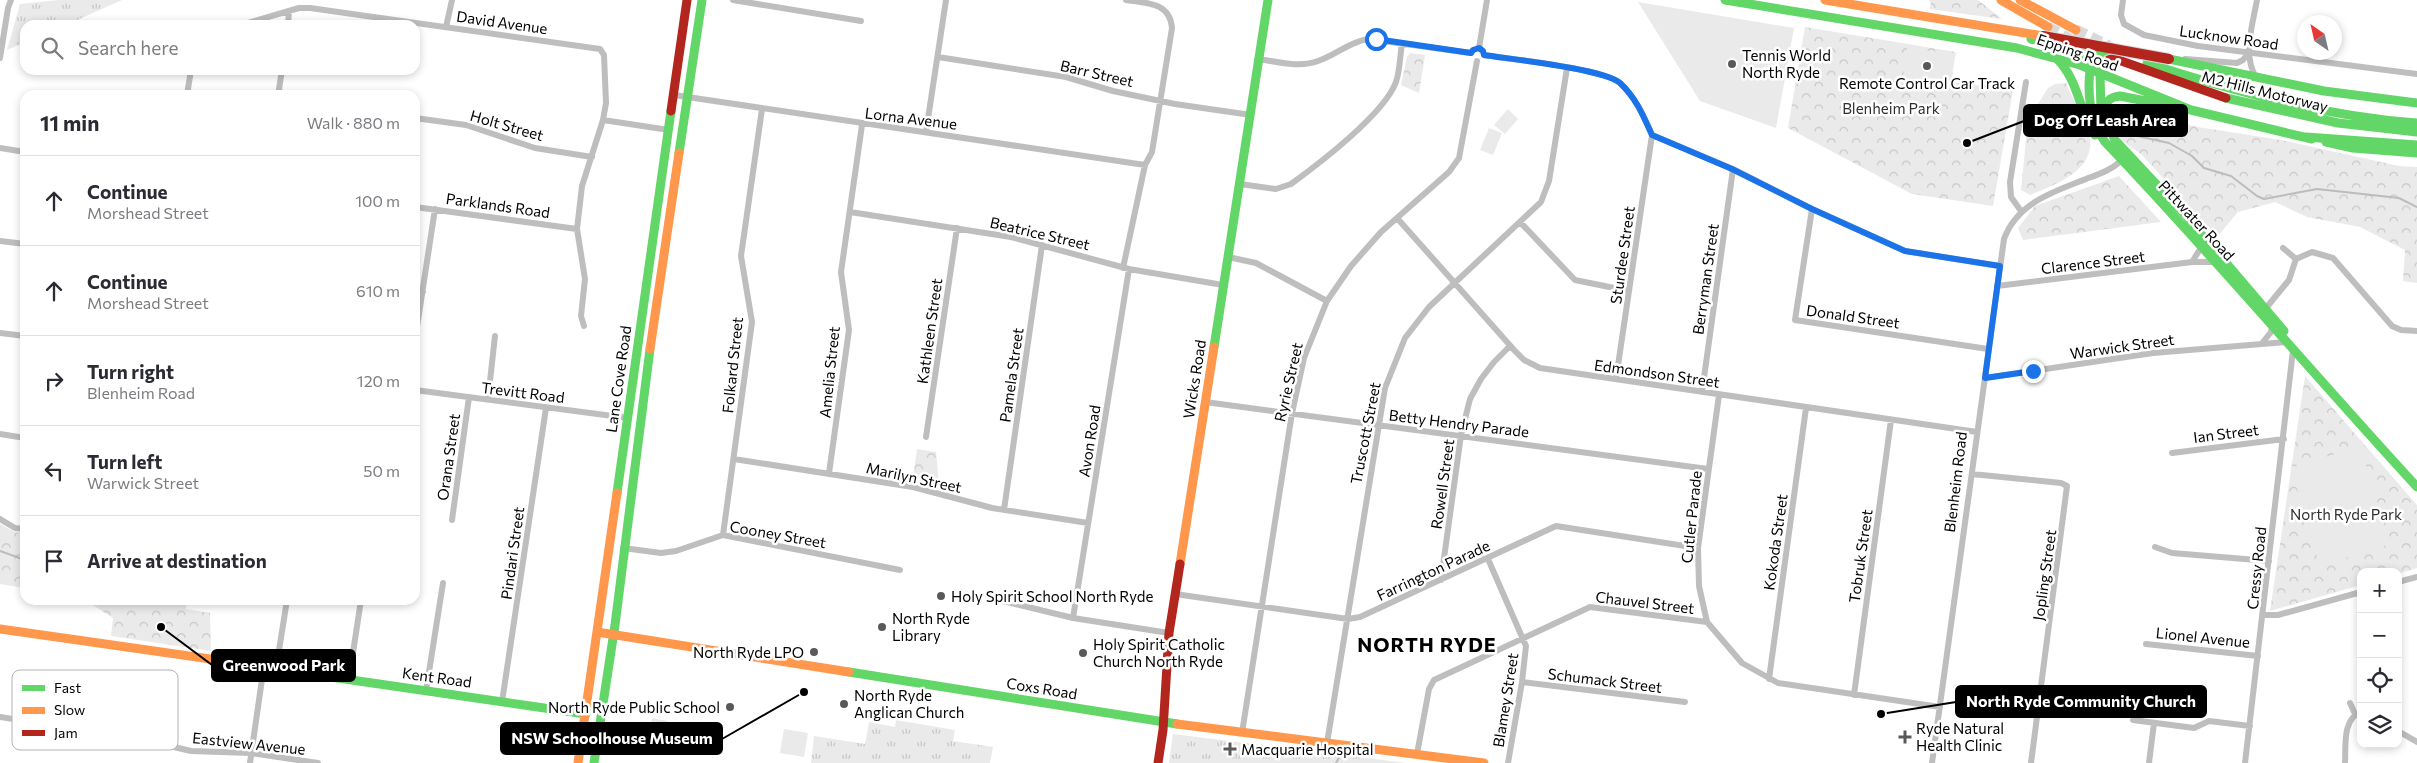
<!DOCTYPE html>
<html lang="en">
<head>
<meta charset="utf-8">
<style>
  :root { --surface:#fff; --page:#f2f2f3; --text:#2b2b33; --muted:#7c7c81; --line:#e1e1e2 }
  body { margin:0; font-family:Commissioner,sans-serif; background:var(--page); color:var(--text) }
  .controls { position:absolute; right:15px; bottom:15px; display:grid; overflow:hidden; border-radius:10px; box-shadow:0 2px 8px #0003 }
  .controls button { width:45px; height:45px; display:grid; place-items:center; padding:0; border:0; border-bottom:1px solid var(--line); background:var(--surface); color:var(--text); font:25px sans-serif }
  .compass { position:absolute; left:2297px; top:15px; width:45px; height:45px; border-radius:50%; background:var(--surface); box-shadow:0 2px 8px #0003; rotate:326deg }
  .stop { position:absolute; width:15px; height:15px; margin:-11px; border:4px solid #1a73e8; border-radius:50%; background:#fff }
  .stop.end { background:#1a73e8; border-color:#fff; box-shadow:0 1px 5px #0008 }
  .list { margin:0; padding:0; list-style:none }
  h2 { display:flex; justify-content:space-between; align-items:center; height:65px; margin:0; padding:0 20px; font-size:21px }
  h2 small { font-size:16px; font-weight:400; color:var(--muted) }
  .list li { display:grid; grid-template-columns:32px 1fr auto; gap:15px; align-items:center; box-sizing:border-box; height:90px; padding:0 20px; border-top:1px solid var(--line) }
  .list b { display:block; font-size:19px; white-space:nowrap }
  .list p { margin:0; font-size:16px; white-space:nowrap; color:var(--muted) }
  .list em { font-size:16px; font-style:normal; color:var(--muted) }
  .icon { flex:none; width:28px; height:28px; fill:none; stroke:currentColor; stroke-width:2; stroke-linecap:round; stroke-linejoin:round }
  .map { position:relative; flex:none; width:2417px; height:763px; overflow:hidden }
  .search { position:absolute; background:var(--surface); box-shadow:0 2px 8px #0003; left:20px; top:20px; width:400px; height:55px; display:flex; align-items:center; gap:12px; box-sizing:border-box; padding:0 18px; border-radius:15px; color:var(--muted); font-size:19px }
  .panel { position:absolute; background:var(--surface); box-shadow:0 2px 8px #0003; left:20px; top:90px; width:400px; height:515px; border-radius:15px }
  .map>svg:first-child { display:block }
</style>
</head>
<body>
<div class="map">
<svg width="2417" height="763" viewBox="0 0 2417 763">
  <defs>
    <pattern id="grass-tufts" width="24" height="20" patternUnits="userSpaceOnUse" patternTransform="scale(1.25)"><rect width="24" height="20" fill="#eaeaea"/><path d="M3 7l-1-3M5 7V3M7 7l1-3M15 17l-1-3M17 17v-4M19 17l1-3" fill="none" stroke="#c7c7c7"/></pattern>
    <pattern id="forest-crowns" width="20" height="18" patternUnits="userSpaceOnUse" patternTransform="scale(1.25)"><rect width="20" height="18" fill="#eaeaea"/><path d="M2 6a3 3 0 1 1 6 0M12 15a3 3 0 1 1 6 0" fill="none" stroke="#c7c7c7"/></pattern>
  </defs>
  <rect width="100%" height="100%" fill="#fff"/>
  <path fill="url(#grass-tufts)" d="M 59,0 L 122,0 L 66,25 L 25,25 L 25,42 L 7,50 L 20,4 Z
    M 896,720 L 955,730 L 953,741 L 993,747 L 990,763 L 811,763 L 814,736 L 865,744 L 869,722 L 895,727 Z
    M 1173,734 L 1407,763 L 1169,763 Z"/>
  <path fill="url(#forest-crowns)" d="M 1929,0 L 1978,0 L 2002,19 L 1929,9 L 1931,4 Z
    M 1805,27 L 1956,52 L 1951,82 L 2013,90 L 1993,206 L 1912,194 L 1788,128 Z
    M 1410,53 L 1425,55 L 1419,93 L 1401,85 L 1407,57 Z
    M 2066,83 C 2072,98 2083,114 2088,129 C 2101,169 2057,184 2030,195 L 2021,190 L 2028,120 L 2048,88 L 2055,84 Z
    M 2113,104 L 2123,109 L 2135,108 L 2156,117 L 2198,127 L 2281,140 L 2399,166 L 2417,167 L 2417,283 L 2403,281 L 2405,250 L 2360,227 L 2307,217 L 2275,202 L 2238,212 L 2217,237 L 2141,154 L 2121,140 L 2111,122 L 2110,112 Z
    M 2119,176 L 2161,222 L 2023,240 L 2018,228 L 2035,206 Z
    M 2305,376 L 2417,505 L 2417,568 L 2398,574 L 2398,572 L 2361,572 L 2361,585 L 2270,611 Z
    M 917,449 L 936,452 L 939,484 L 913,477 Z
    M 0,524 L 15,532 L 25,534 L 25,588 L 0,584 Z
    M 85,600 L 187,600 L 186,609 L 210,613 L 211,651 L 111,636 L 113,618 Z"/>
  <path fill="#eaeaea" d="M 1638,2 L 1794,28 L 1776,128 L 1700,101 Z
    M 1907,48 L 1952,54 L 1948,85 L 1903,78 Z
    M 1508,109 L 1518,119 L 1505,134 L 1494,125 Z
    M 1489,128 L 1502,133 L 1493,155 L 1480,150 Z
    M 2360,446 L 2390,544 L 2320,566 L 2291,468 Z
    M 652,718 L 668,721 L 662,751 L 646,748 Z
    M 784,729 L 808,733 L 804,757 L 780,753 Z"/>
  <g fill="none" stroke-linecap="round" stroke-linejoin="round">
    <path stroke="#bcbcbc" stroke-width="2" d="M 2137,136 L 2169,143 L 2192,156 L 2204,168 L 2231,176 L 2257,196 L 2264,199 L 2317,189 L 2399,198 L 2417,207
      M 0,551 L 25,560
      M 114,600 L 116,601
      M 1336,763 L 1340,756"/>
    <path stroke="#d9d9d9" stroke-width="11" stroke-dasharray="11 5.5" stroke-linecap="butt" d="M 2048,27 L 2082,46 L 2109,57
      M 2076,30 L 2109,46"/>
    <path stroke="#bebebe" stroke-width="6" d="M 733,0 L 861,21
      M 2123,0 L 2121,15 L 2124,24 L 2144,35 L 2198,46 L 2417,74
      M 241,25 L 299,8 L 310,8 L 600,49 L 604,55 L 606,103 L 603,120 L 582,186 L 577,229 L 585,279 L 581,316 L 584,326
      M 288,25 L 289,11
      M 446,27 L 452,0
      M 1479,48 L 1487,0
      M 1484,55 C 1509,59 1605,69 1620,83 C 1636,98 1643,115 1652,135 L 1733,169 L 1812,209 L 1905,251 L 1999,266
      M 938,57 L 1066,77 L 1113,91 L 1175,104 L 1251,115
      M 0,58 L 8,8 L 11,0
      M 1259,59 C 1278,62 1300,68 1318,61 C 1336,55 1349,42 1368,39 L 1471,53
      M 2185,59 L 2237,63 L 2243,60 L 2249,52
      M 2256,77 C 2242,56 2253,23 2257,0
      M 187,95 L 191,70
      M 281,95 L 279,89 L 282,70
      M 674,95 L 1145,165
      M 415,118 L 466,125 L 535,148 L 592,157
      M 603,120 L 669,130
      M 926,132 L 946,0
      M 0,148 L 25,152
      M 1240,184 L 1276,189 L 1291,184 C 1320,163 1384,114 1396,82 C 1400,70 1400,56 1402,43
      M 415,207 L 577,229
      M 1812,209 L 1795,320 L 1988,349
      M 2021,211 L 2011,197 L 2010,182 L 2026,82
      M 850,212 L 1011,237 L 1129,269 L 1223,285
      M 1397,218 L 1515,351 L 1524,360 L 1540,368 L 1977,432
      M 1520,222 L 1575,280 L 1629,291
      M 0,241 L 25,244
      M 2283,248 L 2296,259
      M 1228,257 L 1256,263 L 1327,301
      M 2192,262 L 2202,246
      M 1123,268 L 1145,165 L 1152,152 L 1172,28 C 1170,2 1146,3 1126,0
      M 1997,286 L 2192,262 L 2217,262
      M 415,291 L 423,292
      M 2266,308 L 2289,280 L 2296,259 L 2312,252 L 2333,258 L 2392,326 L 2401,330 L 2417,331
      M 0,333 L 25,336
      M 415,340 L 435,209
      M 2263,342 L 2271,332 L 2272,326
      M 1985,378 L 2153,353 L 2286,342
      M 1616,379 L 1652,135
      M 415,390 L 628,418
      M 1702,392 L 1733,169
      M 1719,395 L 1698,548 L 1699,586 L 1707,622 L 1742,663 L 1778,683 L 1940,707
      M 488,399 L 495,336
      M 1205,402 L 1708,469
      M 0,434 L 25,438
      M 926,437 L 957,228
      M 2172,453 L 2284,439
      M 734,459 L 913,487 L 992,508 L 1088,523
      M 829,473 L 849,330 L 841,272 L 862,125
      M 1972,474 L 2061,483 L 2067,486 L 2031,763
      M 1004,510 L 1042,245
      M 0,519 L 15,528 L 25,529
      M 452,520 L 469,397
      M 723,535 L 752,322 L 741,256 L 762,109
      M 2155,547 L 2172,553 L 2269,561
      M 623,548 L 661,553 L 676,551 L 723,535 L 900,570
      M 1488,559 L 1526,646 L 1522,682 L 1508,763
      M 1441,580 L 1461,435 L 1470,399 L 1481,379 L 1494,362 L 1510,346
      M 2398,582 L 2417,577
      M 1175,594 L 1348,619 L 1360,617 L 1556,526 L 1698,548
      M 991,598 L 1073,618 L 1169,633
      M 2264,615 L 2278,615 L 2361,592
      M 1073,618 L 1129,269
      M 2146,644 L 2258,656
      M 276,669 L 287,600
      M 349,679 L 361,600
      M 1769,679 L 1806,408
      M 1522,682 L 1685,702
      M 426,691 L 443,583
      M 1854,695 L 1891,420
      M 502,702 L 546,408
      M 2350,703 L 2355,714
      M 0,717 L 135,738 L 191,751 L 251,753 L 318,763
      M 2133,720 L 2194,728 L 2209,721 L 2250,726
      M 2398,731 L 2417,742
      M 1242,733 L 1292,413 L 1304,358 L 1327,301 L 1351,266 L 1381,232 L 1449,172 L 1459,158 L 1477,61
      M 1327,743 L 1385,388 L 1405,338 L 1429,307 L 1541,202 L 1549,181 L 1567,68
      M 1417,754 L 1429,689 L 1434,680 L 1590,607 L 1707,622
      M 250,763 L 263,672
      M 1932,763 L 2004,239 C 2017,203 2053,192 2086,179 C 2099,174 2111,170 2121,161
      M 2149,763 L 2154,723
      M 2245,763 L 2293,350
      M 2345,763 C 2346,746 2342,719 2361,712"/>
    <path stroke="#63d668" stroke-width="9" d="M 1725,0 L 2017,48 L 2080,65 L 2191,110 L 2312,139
      M 2031,39 C 2056,45 2090,46 2100,74
      M 2057,59 C 2078,79 2079,111 2095,135
      M 2169,59 L 2324,91 L 2417,103
      M 2147,63 C 2236,92 2324,116 2417,123
      M 2090,70 C 2087,96 2090,120 2105,142 C 2212,254 2312,373 2417,487
      M 2100,74 L 2101,111 L 2115,140 L 2187,217 L 2284,331
      M 2226,98 L 2338,123 L 2417,132
      M 2102,113 C 2106,103 2108,97 2120,96 L 2181,108
      M 2306,137 L 2417,145
      M 2326,142 L 2353,148 L 2417,153
      M 679,153 L 702,0
      M 1214,347 L 1268,0
      M 617,493 L 671,111
      M 269,668 L 586,714
      M 849,672 L 1177,724
      M 594,763 L 615,625 L 650,349"/>
    <path stroke="#ff974d" stroke-width="9" d="M 1825,0 L 2043,36
      M 2001,0 L 2048,27
      M 2020,0 L 2076,30
      M 650,349 L 679,153
      M 1180,564 L 1214,347
      M 0,629 L 260,666
      M 597,632 L 849,672
      M 1177,724 L 1484,763
      M 578,763 L 617,493"/>
    <path stroke="#b3261e" stroke-width="9" d="M 2110,57 L 2226,98
      M 671,111 L 687,0
      M 1158,763 L 1163,730 L 1169,633 L 1180,564"/>
    <defs>
      <path id="fast-bridge" d="M 2094,59 L 2102,51 L 2111,48"/>
      <path id="jam-bridge" d="M 2043,36 L 2169,59"/>
    </defs>
    <use href="#fast-bridge" stroke="#dbdbdb" stroke-width="12" stroke-linecap="butt"/>
    <use href="#jam-bridge" stroke="#dbdbdb" stroke-width="12" stroke-linecap="butt"/>
    <use href="#fast-bridge" stroke="#63d668" stroke-width="10"/>
    <use href="#jam-bridge" stroke="#b3261e" stroke-width="10"/>
  </g>
  <g fill="none" stroke-linecap="round" stroke-linejoin="round">
    <path stroke="#1a73e8" stroke-width="6" d="M 1376,39 L 1471,53 L 1473,50 L 1479,48 L 1483,51 L 1484,55 C 1509,59 1604,69 1620,83 C 1636,98 1643,115 1652,135 L 1732,169 L 1812,209 L 1905,251 L 2000,266 L 1985,378 L 2033,371"/>
  </g>
  <g fill="#595959" stroke="#fff" stroke-width="2">
    <circle cx="1732" cy="64" r="5"/>
    <circle cx="1927" cy="66" r="5"/>
    <circle cx="941" cy="596" r="5"/>
    <circle cx="882" cy="627" r="5"/>
    <circle cx="814" cy="652" r="5"/>
    <circle cx="1083" cy="653" r="5"/>
    <circle cx="844" cy="704" r="5"/>
    <circle cx="730" cy="707" r="5"/>
    <path d="M1902.5 729.5h5v5h5v5h-5v5h-5v-5h-5v-5h5z"/>
    <path d="M1227.5 741.5h5v5h5v5h-5v5h-5v-5h-5v-5h5z"/>
  </g>
  <g text-anchor="middle" dominant-baseline="central" stroke-width="5" stroke-linejoin="round" paint-order="stroke">
    <g font-size="15" fill="#000" stroke="#fff">
      <text transform="translate(502 22) rotate(8)">David Avenue</text>
      <text transform="translate(2229 37) rotate(8)">Lucknow Road</text>
      <text transform="translate(2078 52) rotate(19)">Epping Road</text>
      <text transform="translate(1097 73) rotate(13)">Barr Street</text>
      <text transform="translate(2265 91) rotate(14)">M2 Hills Motorway</text>
      <text transform="translate(911 118) rotate(7)">Lorna Avenue</text>
      <text transform="translate(507 125) rotate(16)">Holt Street</text>
      <text transform="translate(498 205) rotate(8)">Parklands Road</text>
      <text transform="translate(2197 220) rotate(47)">Pittwater Road</text>
      <text transform="translate(1040 233) rotate(13)">Beatrice Street</text>
      <text transform="translate(1622 255) rotate(-82)">Sturdee Street</text>
      <text transform="translate(2093 262) rotate(-7)">Clarence Street</text>
      <text transform="translate(1705 279) rotate(-82)">Berryman Street</text>
      <text transform="translate(1853 316) rotate(8)">Donald Street</text>
      <text transform="translate(929 331) rotate(-82)">Kathleen Street</text>
      <text transform="translate(2122 346) rotate(-8)">Warwick Street</text>
      <text transform="translate(732 365) rotate(-84)">Folkard Street</text>
      <text transform="translate(829 372) rotate(-84)">Amelia Street</text>
      <text transform="translate(1657 373) rotate(8)">Edmondson Street</text>
      <text transform="translate(1011 375) rotate(-82)">Pamela Street</text>
      <text transform="translate(618 379) rotate(-82)">Lane Cove Road</text>
      <text transform="translate(1194 379) rotate(-81)">Wicks Road</text>
      <text transform="translate(1288 382) rotate(-77)">Ryrie Street</text>
      <text transform="translate(523 392) rotate(7)">Trevitt Road</text>
      <text transform="translate(1459 423) rotate(7)">Betty Hendry Parade</text>
      <text transform="translate(1365 433) rotate(-79)">Truscott Street</text>
      <text transform="translate(2226 433) rotate(-7)">Ian Street</text>
      <text transform="translate(1089 441) rotate(-81)">Avon Road</text>
      <text transform="translate(448 457) rotate(-82)">Orana Street</text>
      <text transform="translate(914 477) rotate(12)">Marilyn Street</text>
      <text transform="translate(1955 482) rotate(-83)">Blenheim Road</text>
      <text transform="translate(1442 484) rotate(-82)">Rowell Street</text>
      <text transform="translate(1691 517) rotate(-84)">Cutler Parade</text>
      <text transform="translate(778 534) rotate(10)">Cooney Street</text>
      <text transform="translate(1775 542) rotate(-82)">Kokoda Street</text>
      <text transform="translate(512 553) rotate(-82)">Pindari Street</text>
      <text transform="translate(1860 556) rotate(-82)">Tobruk Street</text>
      <text transform="translate(2256 568) rotate(-84)">Cressy Road</text>
      <text transform="translate(1433 570) rotate(-25)">Farrington Parade</text>
      <text transform="translate(2044 575) rotate(-82)">Jopling Street</text>
      <text transform="translate(1645 602) rotate(7)">Chauvel Street</text>
      <text transform="translate(2203 637) rotate(6)">Lionel Avenue</text>
      <text transform="translate(437 677) rotate(8)">Kent Road</text>
      <text transform="translate(1605 680) rotate(7)">Schumack Street</text>
      <text transform="translate(1042 688) rotate(9)">Coxs Road</text>
      <text transform="translate(1505 700) rotate(-81)">Blamey Street</text>
      <text transform="translate(249 743) rotate(6)">Eastview Avenue</text>
    </g>
    <g font-size="15" fill="#000" stroke="#fff" text-anchor="start">
      <text x="1742" y="55">Tennis World<tspan x="1742" dy="17">North Ryde</tspan></text>
      <text x="1927" y="83" text-anchor="middle">Remote Control Car Track</text>
      <text x="951" y="596">Holy Spirit School North Ryde</text>
      <text x="892" y="618">North Ryde<tspan x="892" dy="17">Library</tspan></text>
      <text x="1093" y="644">Holy Spirit Catholic<tspan x="1093" dy="17">Church North Ryde</tspan></text>
      <text x="804" y="652" text-anchor="end">North Ryde LPO</text>
      <text x="854" y="695">North Ryde<tspan x="854" dy="17">Anglican Church</tspan></text>
      <text x="720" y="707" text-anchor="end">North Ryde Public School</text>
      <text x="1916" y="728">Ryde Natural<tspan x="1916" dy="17">Health Clinic</tspan></text>
      <text x="1241" y="749">Macquarie Hospital</text>
    </g>
    <g font-size="15" fill="#2f2f2f" stroke="#fff">
      <text x="1891" y="108">Blenheim Park</text>
      <text x="2346" y="514">North Ryde Park</text>
    </g>
    <g font-size="20" font-weight="bold" letter-spacing="1" fill="#000" stroke="#fff">
      <text x="1427" y="644">NORTH RYDE</text>
    </g>
  </g>
  <rect x="12" y="670" width="166" height="80" rx="8" fill="#fff" stroke="#b2b2b2" stroke-width="1"/>
  <rect x="22" y="685" width="23" height="6" fill="#63d668"/>
  <rect x="22" y="707" width="23" height="7" fill="#ff974d"/>
  <rect x="22" y="730" width="23" height="6" fill="#b3261e"/>
  <g font-size="14" fill="#000">
    <text x="54" y="693">Fast</text>
    <text x="54" y="715">Slow</text>
    <text x="54" y="738">Jam</text>
  </g>
  <path fill="none" stroke="#000" stroke-width="2" d="M1967 143L2024 121M161 627L212 665M1881 714L1956 702M804 692L722 739"/>
  <g fill="#000" stroke="#fff" stroke-width="2">
    <circle cx="1967" cy="143" r="5"/>
    <circle cx="161" cy="627" r="5"/>
    <circle cx="1881" cy="714" r="5"/>
    <circle cx="804" cy="692" r="5"/>
  </g>
  <g fill="#000" stroke="#000" stroke-width="2">
    <rect x="2024" y="105" width="163" height="31" rx="5"/>
    <rect x="212" y="650" width="143" height="31" rx="5"/>
    <rect x="1956" y="686" width="250" height="31" rx="5"/>
    <rect x="501" y="723" width="221" height="31" rx="5"/>
  </g>
  <g font-size="16" text-anchor="middle" font-weight="bold" fill="#fff">
    <text x="2105" y="126">Dog Off Leash Area</text>
    <text x="284" y="671">Greenwood Park</text>
    <text x="2081" y="707">North Ryde Community Church</text>
    <text x="612" y="744">NSW Schoolhouse Museum</text>
  </g>
</svg>
<div class="controls">
<button>+</button>
<button>−</button>
<button><svg class="icon" aria-label="locate" viewBox="0 0 24 24"><circle cx="12" cy="12" r="6"/><path d="M12 2v4M12 18v4M2 12h4M18 12h4"/></svg></button>
<button><svg class="icon" aria-label="layers" viewBox="0 0 24 24"><path d="M12 4l9 5-9 5-9-5zM3 14l9 5 9-5"/></svg></button>
</div>
<svg class="compass" viewBox="-18 -18 36 36"><path d="M0-13l5 13h-10z" fill="#e53935"/><path d="M0 13l5-13h-10z" fill="#7c7c81"/></svg>
<div class="stop" style="left:1376px;top:39px"></div>
<div class="stop end" style="left:2033px;top:371px"></div>
<div class="search"><svg class="icon" aria-label="search" viewBox="0 0 24 24"><circle cx="10" cy="10" r="6"/><path d="M15 15l6 6"/></svg>Search here</div>
<section class="panel">
<h2>11 min<small>Walk · 880 m</small></h2>
<ul class="list">
<li><svg class="icon" aria-label="ahead" viewBox="0 0 24 24"><path d="M12 20V5M6 11l6-6 6 6"/></svg><div><b>Continue</b><p>Morshead Street</p></div><em>100 m</em></li>
<li><svg class="icon" aria-label="ahead" viewBox="0 0 24 24"><path d="M12 20V5M6 11l6-6 6 6"/></svg><div><b>Continue</b><p>Morshead Street</p></div><em>610 m</em></li>
<li><svg class="icon" aria-label="right" viewBox="0 0 24 24"><path d="M7 20v-9h11M14 6l5 5-5 5"/></svg><div><b>Turn right</b><p>Blenheim Road</p></div><em>120 m</em></li>
<li><svg class="icon" aria-label="left" viewBox="0 0 24 24"><path d="M17 20v-9H6M10 6l-5 5 5 5"/></svg><div><b>Turn left</b><p>Warwick Street</p></div><em>50 m</em></li>
<li><svg class="icon" aria-label="arrive" viewBox="0 0 24 24"><path d="M6 21V4h12l-3 4 3 4H6"/></svg><div><b>Arrive at destination</b></div></li>
</ul>
</section>
</div>
</body>
</html>
